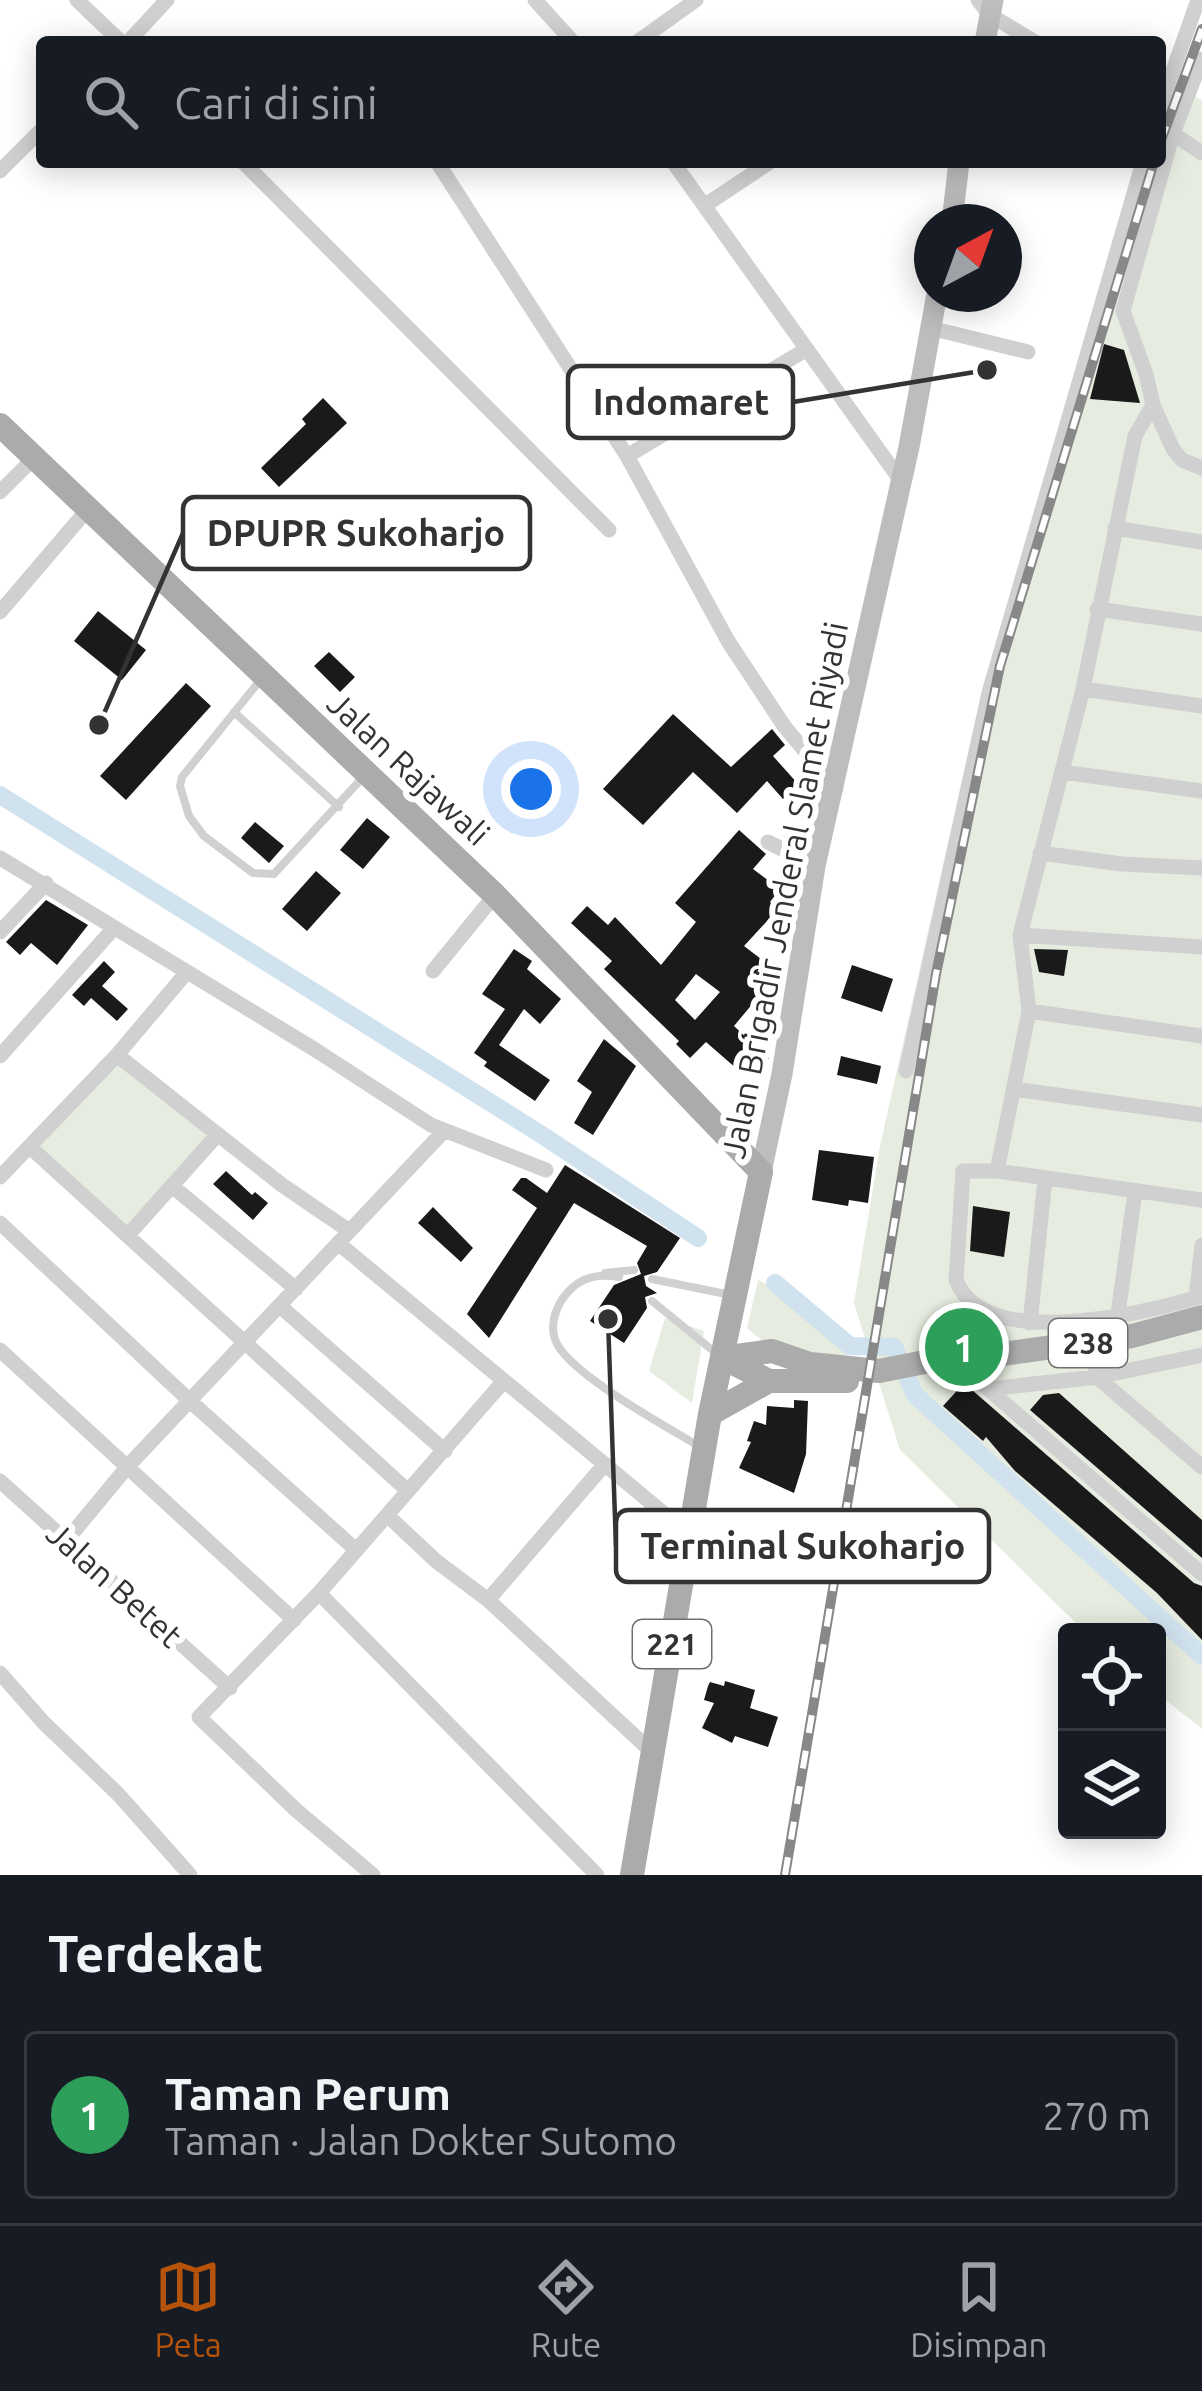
<!DOCTYPE html>
<html lang="id">
<head>
<meta charset="utf-8">
<style>
  :root { --surface:#171b24; --page:#242831; --text:#f1f3f6; --muted:#9ea1a6; --line:#363941; --accent:#b45309 }
  body { margin:0; font-family:Ubuntu,sans-serif; background:var(--page); color:var(--text) }
  .controls { position:absolute; right:36px; bottom:36px; display:grid; overflow:hidden; border-radius:12px; box-shadow:0 6px 30px #0003 }
  .controls button { width:108px; height:108px; display:grid; place-items:center; padding:0; border:0; border-bottom:3px solid var(--line); background:var(--surface); color:var(--text); font:60px sans-serif }
  .compass { position:absolute; left:914px; top:204px; width:108px; height:108px; border-radius:50%; background:var(--surface); box-shadow:0 6px 30px #0003; rotate:41deg }
  .you { position:absolute; left:531px; top:789px; width:42px; height:42px; margin:-30px; border:9px solid #fff; border-radius:50%; background:#1a73e8; box-shadow:0 0 0 18px #1a73e833 }
  .badge { display:grid; place-items:center; width:78px; height:78px; border-radius:50%; background:var(--accent); color:#fff; font-size:39px; font-weight:700 }
  .pin { position:absolute; translate:-50% -50%; border:6px solid #fff; box-shadow:0 3px 12px #0006 }
  .list { margin:0; padding:0; list-style:none }
  h2 { display:flex; justify-content:space-between; align-items:center; height:156px; margin:0; padding:0 48px; font-size:51px }
  h2 small { font-size:39px; font-weight:400; color:var(--muted) }
  .list li { display:grid; grid-template-columns:78px 1fr auto; gap:36px; align-items:center; box-sizing:border-box; height:168px; margin:0 24px 24px; padding:0 24px; border:3px solid var(--line); border-radius:12px }
  .list b { display:block; font-size:45px; white-space:nowrap }
  .list p { margin:0; font-size:39px; white-space:nowrap; color:var(--muted) }
  .list em { font-size:39px; font-style:normal; color:var(--muted) }
  .icon { flex:none; width:66px; height:66px; fill:none; stroke:currentColor; stroke-width:2; stroke-linecap:round; stroke-linejoin:round }
  .map { position:relative; flex:none; width:1202px; height:1875px; overflow:hidden }
  .search { position:absolute; background:var(--surface); box-shadow:0 6px 30px #0003; left:36px; right:36px; top:36px; height:132px; display:flex; align-items:center; gap:30px; box-sizing:border-box; padding:0 42px; border-radius:12px; color:var(--muted); font-size:45px }
  .sheet { height:348px; background:var(--surface) }
  nav { display:flex; justify-content:space-around; align-items:center; box-sizing:border-box; height:168px; border-top:3px solid var(--line); background:var(--surface); font-size:33px; color:var(--muted) }
  nav a { display:grid; justify-items:center; gap:6px }
  nav .on { color:var(--accent) }
  .map>svg:first-child { display:block }
</style>
</head>
<body>
<div class="map">
<svg width="1202" height="1875" viewBox="0 0 1202 1875">
  <rect width="100%" height="100%" fill="#fff"/>
  <path fill="#e6ecdf" d="M 1160,77 L 1202,100 L 1202,1729 L 1157,1693 L 1157,1632 L 1085,1632 L 900,1450 L 854,1303 L 880,1146 L 983,686 L 1137,162 L 1160,162 Z
    M 123,1055 L 218,1134 L 129,1234 L 31,1148 Z
    M 758,1280 L 777,1289 L 848,1351 L 844,1366 L 765,1343 L 747,1328 Z
    M 665,1318 L 704,1331 L 692,1403 L 649,1371 Z"/>
  <g fill="none" stroke-linecap="round" stroke-linejoin="round">
    <path stroke="#cfe2ee" stroke-width="18" d="M 0,795 L 542,1135 L 698,1238
      M 775,1283 L 850,1346 L 894,1347 L 915,1395 L 1202,1656"/>
  </g>
  <path fill="#1a1a1a" fill-rule="evenodd" d="M 1104,344 L 1124,350 L 1140,403 L 1090,399 Z
    M 323,398 L 347,423 L 279,487 L 261,468 L 306,424 L 302,419 Z
    M 98,611 L 146,650 L 122,680 L 74,641 Z
    M 329,652 L 355,677 L 340,692 L 314,666 Z
    M 186,683 L 211,706 L 126,800 L 100,776 Z
    M 673,714 L 731,767 L 772,729 L 785,745 L 773,756 L 798,784 L 783,799 L 767,781 L 737,813 L 693,772 L 643,825 L 603,789 Z
    M 367,818 L 390,837 L 363,869 L 340,850 Z
    M 255,822 L 284,846 L 269,863 L 241,838 Z
    M 739,830 L 766,854 L 753,869 L 780,889 L 770,902 L 778,909 L 744,946 L 782,975 L 770,994 L 764,990 L 734,1026 L 769,1059 L 742,1053 L 737,1069 L 706,1042 L 690,1058 L 676,1044 L 679,1041 L 604,969 L 612,961 L 571,923 L 587,906 L 608,925 L 615,917 L 661,965 L 696,922 L 675,903 ZM 696,974 L 720,992 L 695,1020 L 675,1000 Z
    M 316,871 L 341,893 L 307,931 L 282,909 Z
    M 46,900 L 88,925 L 57,965 L 31,943 L 20,955 L 6,942 Z
    M 514,949 L 532,961 L 527,969 L 561,999 L 540,1024 L 524,1009 L 499,1045 L 550,1080 L 535,1101 L 484,1066 L 487,1062 L 474,1053 L 505,1009 L 482,994 Z
    M 1034,949 L 1068,950 L 1064,976 L 1039,972 Z
    M 104,961 L 115,972 L 102,986 L 128,1009 L 117,1021 L 91,998 L 84,1006 L 72,995 Z
    M 852,965 L 893,979 L 882,1012 L 841,998 Z
    M 604,1039 L 636,1066 L 593,1135 L 574,1123 L 592,1092 L 577,1081 Z
    M 841,1056 L 881,1066 L 877,1084 L 837,1075 Z
    M 819,1150 L 874,1157 L 868,1203 L 849,1200 L 848,1206 L 812,1200 Z
    M 565,1165 L 680,1238 L 657,1272 L 644,1276 L 646,1286 L 657,1293 L 645,1297 L 647,1308 L 624,1343 L 590,1321 L 614,1285 L 641,1274 L 637,1263 L 647,1246 L 574,1203 L 489,1338 L 467,1314 L 537,1208 L 512,1190 L 521,1178 L 526,1178 L 547,1193 Z
    M 226,1171 L 252,1195 L 255,1192 L 268,1203 L 253,1220 L 213,1184 Z
    M 973,1206 L 1010,1212 L 1004,1257 L 970,1251 Z
    M 433,1207 L 473,1248 L 461,1262 L 418,1223 Z
    M 964,1383 L 1194,1583 L 1202,1586 L 1202,1640 L 1157,1593 L 1015,1471 L 986,1437 L 983,1441 L 943,1406 Z
    M 1059,1393 L 1202,1520 L 1202,1558 L 1030,1410 L 1043,1395 Z
    M 794,1400 L 808,1401 L 806,1454 L 794,1493 L 739,1468 L 751,1442 L 747,1441 L 754,1421 L 766,1425 L 767,1406 L 794,1408 Z
    M 725,1681 L 755,1690 L 750,1708 L 778,1717 L 768,1747 L 735,1736 L 732,1743 L 702,1728 L 714,1703 L 704,1700 L 708,1686 L 710,1682 L 724,1686 Z"/>
  <g fill="none" stroke-linecap="round" stroke-linejoin="round">
    <path stroke="#d0d0d0" stroke-width="8" d="M 262,678 L 182,777 L 180,786 L 189,816 L 204,836 L 253,873 L 274,874 L 365,775
      M 234,712 L 339,807
      M 605,1273 L 634,1270
      M 619,1277 C 599,1274 582,1276 568,1292 C 556,1305 548,1326 557,1344 C 575,1377 667,1427 702,1448
      M 652,1279 L 731,1295
      M 652,1301 L 717,1354"/>
    <path stroke="#d0d0d0" stroke-width="15" d="M 77,0 L 121,42
      M 535,0 L 573,42
      M 978,0 L 990,15 L 1035,42
      M 128,42 L 167,0
      M 637,42 L 696,0
      M 1202,59 L 1173,133 L 1123,311 L 1146,374 L 1153,405 L 1173,449 L 1182,460 L 1202,468
      M 1160,107 L 1198,0
      M 1160,125 L 1202,153
      M 243,162 L 609,530
      M 437,162 L 627,456 L 728,641 L 784,726 L 836,788
      M 673,162 L 901,481
      M 0,171 L 42,129
      M 707,204 L 770,162
      M 930,328 L 1028,352
      M 627,456 L 807,349
      M 0,492 L 33,459
      M 1115,528 L 1202,542
      M 1097,609 L 1202,624
      M 0,612 L 88,509
      M 1083,689 L 1202,706
      M 1062,772 L 1202,791
      M 768,842 L 815,866
      M 1040,853 L 1122,864 L 1202,868
      M 0,858 L 314,1049 L 431,1125 L 546,1170
      M 0,932 L 46,883
      M 1020,935 L 1202,947
      M 433,971 L 495,895
      M 1029,1011 L 1202,1036
      M 117,1055 L 282,1185 L 348,1230
      M 0,1056 L 114,928
      M 906,1071 L 989,693 L 1143,162
      M 1013,1089 L 1202,1115
      M 31,1148 L 408,1491
      M 997,1171 L 1029,1011 L 1020,935 L 1083,689 L 1135,436 L 1153,405
      M 0,1177 L 117,1055 L 187,972
      M 172,1186 L 296,1289
      M 1202,1200 L 997,1171 L 963,1171 L 956,1280 C 984,1353 1145,1313 1202,1296
      M 0,1223 L 190,1401 L 355,1549
      M 129,1234 L 218,1134
      M 338,1243 L 691,1536
      M 1196,1298 L 1202,1245
      M 281,1307 L 445,1451
      M 1118,1314 L 1135,1192
      M 1030,1323 L 1045,1179
      M 1091,1343 L 1097,1377 L 1202,1467
      M 0,1350 L 294,1620
      M 958,1357 L 960,1364 L 988,1389 L 1202,1574
      M 988,1389 L 1097,1377 L 1202,1355
      M 0,1481 L 230,1688
      M 387,1515 L 436,1561 L 488,1600 L 652,1752
      M 66,1541 L 128,1466 L 444,1131
      M 319,1593 L 597,1875
      M 488,1600 L 605,1464
      M 0,1673 L 44,1723 L 118,1794 L 190,1875
      M 373,1875 L 296,1810 L 199,1717 L 319,1593 L 503,1382"/>
    <path stroke="#bdbdbd" stroke-width="21" d="M 985,42 L 993,0
      M 952,222 L 959,162
      M 761,1172 L 782,1074 L 815,866 L 909,447 L 937,294"/>
    <path stroke="#ababab" stroke-width="24" d="M 0,425 L 495,895 L 761,1172 L 710,1414 L 632,1875
      M 723,1358 L 772,1351 L 810,1364 L 879,1371 L 945,1358 L 973,1358 L 1132,1336 L 1202,1317
      M 723,1358 L 769,1381 L 847,1381
      M 710,1414 L 769,1381"/>
    <defs>
      <path id="rail" d="M 1160,143 L 1202,29
        M 785,1875 L 936,974 L 1000,666 L 1154,162"/>
    </defs>
    <use href="#rail" stroke="#888" stroke-width="10"/>
    <use href="#rail" stroke="#fff" stroke-width="6" stroke-dasharray="18" stroke-linecap="butt"/>
  </g>
  <g text-anchor="middle" dominant-baseline="central" stroke-width="12" stroke-linejoin="round" paint-order="stroke">
    <g fill="#fff" stroke="#707070" stroke-width="3">
      <rect x="1049" y="1319" width="78" height="48" rx="9"/>
      <rect x="633" y="1620" width="78" height="48" rx="9"/>
    </g>
    <g font-size="30" font-weight="bold" fill="#333">
      <text x="1088" y="1343">238</text>
      <text x="672" y="1644">221</text>
    </g>
    <g font-size="33" fill="#333" stroke="#fff">
      <text transform="translate(409 768) rotate(43)">Jalan Rajawali</text>
      <text transform="translate(784 890) rotate(-79)">Jalan Brigadir Jenderal Slamet Riyadi</text>
      <text transform="translate(115 1584) rotate(42)">Jalan Betet</text>
    </g>
  </g>
  <path fill="none" stroke="#333" stroke-width="4.5" d="M987 370L793 402M99 725L183 533M608 1319L616 1546"/>
  <g fill="#333" stroke="#fff" stroke-width="4.5">
    <circle cx="987" cy="370" r="12"/>
    <circle cx="99" cy="725" r="12"/>
    <circle cx="608" cy="1319" r="12"/>
  </g>
  <g fill="#fff" stroke="#333" stroke-width="4.5">
    <rect x="568" y="366" width="225" height="72" rx="12"/>
    <rect x="183" y="497" width="347" height="72" rx="12"/>
    <rect x="616" y="1510" width="373" height="72" rx="12"/>
  </g>
  <g font-size="36" text-anchor="middle" font-weight="bold" fill="#333">
    <text x="681" y="415">Indomaret</text>
    <text x="356" y="546">DPUPR Sukoharjo</text>
    <text x="803" y="1559">Terminal Sukoharjo</text>
  </g>
</svg>
<div class="controls">
<button><svg class="icon" aria-label="locate" viewBox="0 0 24 24"><circle cx="12" cy="12" r="6"/><path d="M12 2v4M12 18v4M2 12h4M18 12h4"/></svg></button>
<button><svg class="icon" aria-label="layers" viewBox="0 0 24 24"><path d="M12 4l9 5-9 5-9-5zM3 14l9 5 9-5"/></svg></button>
</div>
<svg class="compass" viewBox="-18 -18 36 36"><path d="M0-13l5 13h-10z" fill="#e53935"/><path d="M0 13l5-13h-10z" fill="#9ea1a6"/></svg>
<div class="you"></div>
<div class="pin badge" style="left:964px;top:1347px;background:#2e9e5b">1</div>
<div class="search"><svg class="icon" aria-label="search" viewBox="0 0 24 24"><circle cx="10" cy="10" r="6"/><path d="M15 15l6 6"/></svg>Cari di sini</div>
</div>
<section class="sheet">
<h2>Terdekat<small></small></h2>
<ul class="list">
<li><span class="badge" style="background:#2e9e5b">1</span><div><b>Taman Perum</b><p>Taman · Jalan Dokter Sutomo</p></div><em>270 m</em></li>
</ul>
</section>
<nav>
<a class="on"><svg class="icon" aria-label="map" viewBox="0 0 24 24"><path d="M3 6l6-2 6 2 6-2v14l-6 2-6-2-6 2zM9 4v14M15 6v14"/></svg>Peta</a>
<a><svg class="icon" aria-label="directions" viewBox="0 0 24 24"><path d="M12 3l9 9-9 9-9-9zM9 14v-3h6M13 9l2 2-2 2"/></svg>Rute</a>
<a><svg class="icon" aria-label="saved" viewBox="0 0 24 24"><path d="M7 4h10v16l-5-4-5 4z"/></svg>Disimpan</a>
</nav>
</body>
</html>
